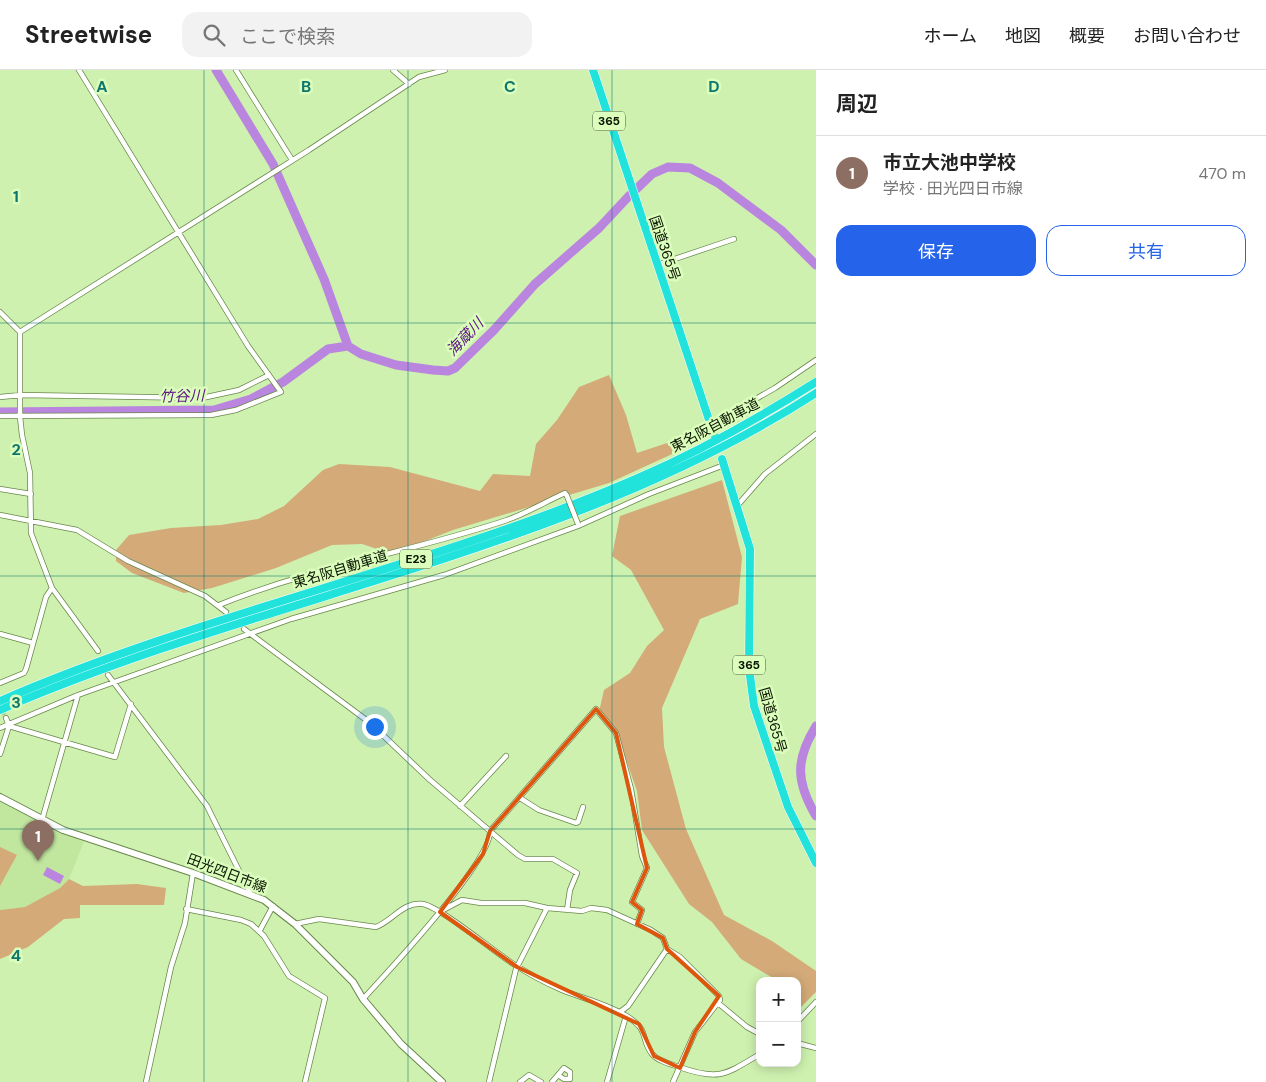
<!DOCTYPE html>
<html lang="ja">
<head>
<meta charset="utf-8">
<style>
  :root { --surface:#fff; --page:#f2f2f2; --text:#222; --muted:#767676; --line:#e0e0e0; --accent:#2563eb }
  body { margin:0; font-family:"DM Sans","Noto Sans JP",sans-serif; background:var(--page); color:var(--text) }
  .controls { position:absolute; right:15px; bottom:15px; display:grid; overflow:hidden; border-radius:10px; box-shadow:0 2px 12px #0003 }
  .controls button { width:45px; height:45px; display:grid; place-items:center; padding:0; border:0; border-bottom:1px solid var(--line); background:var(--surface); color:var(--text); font:25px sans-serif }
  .you { position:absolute; left:374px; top:656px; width:18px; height:18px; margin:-12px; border:4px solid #fff; border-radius:50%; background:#1a73e8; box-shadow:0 0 0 8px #1a73e833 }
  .badge { display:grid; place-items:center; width:32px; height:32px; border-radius:50%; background:var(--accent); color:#fff; font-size:16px; font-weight:700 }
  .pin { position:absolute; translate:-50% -41px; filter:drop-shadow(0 1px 2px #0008) }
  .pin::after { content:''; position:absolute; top:26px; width:18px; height:15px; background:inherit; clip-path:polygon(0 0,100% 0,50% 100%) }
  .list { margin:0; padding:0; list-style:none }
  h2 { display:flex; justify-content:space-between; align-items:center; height:65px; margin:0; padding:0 20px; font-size:21px }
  h2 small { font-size:16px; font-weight:400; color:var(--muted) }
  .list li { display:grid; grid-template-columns:32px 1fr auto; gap:15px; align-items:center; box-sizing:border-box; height:75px; padding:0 20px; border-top:1px solid var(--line) }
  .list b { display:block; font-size:19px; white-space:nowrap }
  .list p { margin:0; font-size:16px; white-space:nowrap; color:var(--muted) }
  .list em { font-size:16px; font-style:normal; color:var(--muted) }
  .actions { display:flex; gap:10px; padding:15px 20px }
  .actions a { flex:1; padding:11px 0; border:1px solid var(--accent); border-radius:15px; text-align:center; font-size:18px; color:var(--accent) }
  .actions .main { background:var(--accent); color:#fff }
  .icon { flex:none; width:28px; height:28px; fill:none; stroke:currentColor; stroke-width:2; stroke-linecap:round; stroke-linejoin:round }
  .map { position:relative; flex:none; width:816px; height:1012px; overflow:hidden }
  header { display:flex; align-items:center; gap:30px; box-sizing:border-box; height:70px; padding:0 25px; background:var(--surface); border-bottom:1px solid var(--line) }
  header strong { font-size:24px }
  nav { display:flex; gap:28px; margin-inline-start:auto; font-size:18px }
  .search { width:350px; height:45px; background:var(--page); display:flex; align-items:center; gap:12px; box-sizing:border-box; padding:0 18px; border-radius:15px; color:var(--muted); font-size:19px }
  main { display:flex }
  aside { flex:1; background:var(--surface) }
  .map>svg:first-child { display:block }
</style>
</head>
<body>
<header>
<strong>Streetwise</strong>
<div class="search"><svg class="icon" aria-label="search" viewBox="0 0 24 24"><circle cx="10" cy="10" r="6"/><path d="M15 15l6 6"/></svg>ここで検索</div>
<nav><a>ホーム</a><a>地図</a><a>概要</a><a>お問い合わせ</a></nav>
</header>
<main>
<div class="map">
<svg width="816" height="1012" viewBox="0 0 816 1012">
  <rect width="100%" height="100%" fill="#cef1af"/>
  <path fill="#c1e79f" d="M 0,732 L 84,772 L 69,809 L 60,818 L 25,837 L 0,840 Z"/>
  <path fill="#d4aa78" d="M 609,305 L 626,345 L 637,383 L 676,370 L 681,380 L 609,413 L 453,460 L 392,484 L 362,474 L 332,475 L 276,498 L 212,518 L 184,523 L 132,503 L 116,491 L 116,480 L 129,465 L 171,458 L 221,455 L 258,449 L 284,436 L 323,400 L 339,394 L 390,397 L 480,421 L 493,404 L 530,406 L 536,374 L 557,350 L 579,317 Z
    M 722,410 L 742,487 L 738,534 L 700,549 L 662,638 L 664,677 L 686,759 L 724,845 L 772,871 L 816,901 L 816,922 L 797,941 L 797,911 L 778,911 L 741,889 L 712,852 L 689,834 L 642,760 L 637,721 L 619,669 L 599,642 L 604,620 L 630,603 L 647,576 L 664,560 L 631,500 L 612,486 L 620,446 Z
    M 0,777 L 17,785 L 0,816 Z
    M 69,809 L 83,816 L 137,814 L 166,818 L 164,835 L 80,835 L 80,848 L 64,849 L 28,877 L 0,889 L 0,840 L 25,837 L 60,818 Z"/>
  <path fill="#ba85de" d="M 47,797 L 64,806 L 60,814 L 43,805 Z"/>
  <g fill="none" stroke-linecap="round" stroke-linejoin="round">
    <path stroke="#ba85de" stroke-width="9" d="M 216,0 L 273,94 L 324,209 L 348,276 L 361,284 L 396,295 L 433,300 L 448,301 L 455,298 L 494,260 L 535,214 L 599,158 L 628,127 L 652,104 L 668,97 L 690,98 L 718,113 L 781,160 L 816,195
      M 0,342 L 214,340 L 251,329 L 283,312 L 328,279 L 348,276
      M 816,656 C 795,690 796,712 816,746"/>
    <path stroke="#b1d095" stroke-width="4.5" stroke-dasharray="4.5 2" stroke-linecap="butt" d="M 0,635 L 6,648"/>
    <defs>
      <path id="street" d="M 236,0 L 292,90
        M 393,0 L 409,14
        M 657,195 L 734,169
        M 0,242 L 20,262 L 20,347 L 22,365 L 30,403 L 31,463 L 52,518 L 98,581
        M 20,262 L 309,80 L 419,7 L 445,0
        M 0,327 L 21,325 L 202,328 L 239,320 L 269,305
        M 0,346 L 211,345 L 236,340 L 281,322 L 248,276 L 79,0
        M 710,355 L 775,318 L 816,290
        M 0,419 L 31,424
        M 737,436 L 765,404 L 816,364
        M 0,445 L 77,460 L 128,491 L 205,526 L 226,542
        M 219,535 C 312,497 412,482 507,450 C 527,443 545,432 565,423 L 567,426
        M 244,559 L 369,652 L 429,709 L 518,785 L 525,789 L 553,789 L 577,803 L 570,820 L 567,840
        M 0,564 L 33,573
        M 108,605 L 207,736 L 250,823
        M 0,613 L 24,603 L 26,599 L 46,527 L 52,518
        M 9,656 L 115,687 L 131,634
        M 0,658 L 78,625 L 291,549 L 444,505 L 578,456 L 649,424 L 724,395
        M 0,684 L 9,656 L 6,648
        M 520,728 L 539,740 L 576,753 L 578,752 L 583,737
        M 460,736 L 506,686
        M 42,750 L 78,625
        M 186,839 L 241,850 L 251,854 L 264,866 L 289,906 L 325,928 L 305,1012
        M 441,841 L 462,830 L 481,833 L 525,833 L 547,838
        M 295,854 L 319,849 L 376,857 C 392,851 404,831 423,834 C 442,838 494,882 515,895 C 529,904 546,913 562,920 C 584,929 608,934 628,947 C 650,961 640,968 652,984 C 658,991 670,994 679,997 C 719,1011 725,1005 760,984
        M 260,860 L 273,836
        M 363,929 C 387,903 492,790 490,761 L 596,639 L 616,663 L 631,719 L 642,786 L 647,798 L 632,832 L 642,840 L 637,854
        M 718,933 L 747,957 L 760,964
        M 620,942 L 628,936 L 667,879
        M 797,952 L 816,932
        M 797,973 L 816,978
        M 146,1012 L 171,897 L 185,853 L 193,803
        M 489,1012 L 516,899 L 547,838 L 582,841 L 591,838 L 607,840 L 651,860 L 663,868 L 667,879 L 680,887 L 719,926 L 720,930 L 695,962 L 673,1012
        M 520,1012 L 529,1005 L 541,1012
        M 552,1012 L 564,998 L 570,1002 L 570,1009 L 564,1009 L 558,1005
        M 607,1012 L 626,946"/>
      <path id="secondary" d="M 0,727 L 63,760 L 193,803 L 264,830 L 295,854 L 353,912 L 363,929 L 401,974 L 442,1012"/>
      <path id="highway" d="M 593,0 L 714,365
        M 722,389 L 750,479 L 749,598 L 754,636 L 788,737 L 816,793
        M 0,631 C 207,541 431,498 638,408 C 700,381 759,348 816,312
        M 0,640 C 268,524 568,483 816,323"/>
    </defs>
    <use href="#street" stroke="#69874b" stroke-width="6"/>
    <use href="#secondary" stroke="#69874b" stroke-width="8"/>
    <use href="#highway" stroke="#fff" stroke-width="9"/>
    <use href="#street" stroke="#fff" stroke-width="4.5"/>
    <use href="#secondary" stroke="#fff" stroke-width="6"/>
    <use href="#highway" stroke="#21e3dc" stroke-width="8"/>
    <defs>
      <path id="street-bridge" d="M 567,426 L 578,454"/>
    </defs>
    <use href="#street-bridge" stroke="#69874b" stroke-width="6" stroke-linecap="butt"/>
    <use href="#street-bridge" stroke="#fff" stroke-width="4.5"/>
  </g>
  <path fill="none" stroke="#dd560b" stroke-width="4" stroke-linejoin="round" d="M 596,639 L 616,663 L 647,798 L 632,832 L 642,840 L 637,854 L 663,868 L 667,879 L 719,926 L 695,962 L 680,998 L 654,986 L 639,954 L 517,897 L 440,842 L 483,784 L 490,761 Z"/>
  <path fill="none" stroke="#0f766e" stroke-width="1" stroke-opacity="0.55" d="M 204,0 L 204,1012M 408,0 L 408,1012M 612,0 L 612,1012M 0,253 L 816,253M 0,506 L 816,506M 0,759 L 816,759"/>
  <g text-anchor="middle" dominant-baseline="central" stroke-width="5" stroke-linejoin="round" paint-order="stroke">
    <g fill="#dbfebc" stroke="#495b39" stroke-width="1">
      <rect x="593" y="41.5" width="32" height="19" rx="4"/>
      <rect x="400" y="479.5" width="32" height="19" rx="4"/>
      <rect x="733" y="585.5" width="32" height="19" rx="4"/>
    </g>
    <g font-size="12" font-weight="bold" fill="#0a1501">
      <text x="609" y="51">365</text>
      <text x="416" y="489">E23</text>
      <text x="749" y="595">365</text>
    </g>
    <g font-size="14" fill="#0a1501" stroke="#dbfebc">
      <text transform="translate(665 178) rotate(71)">国道365号</text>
      <text transform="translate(715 355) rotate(-28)">東名阪自動車道</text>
      <text transform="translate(340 499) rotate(-17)">東名阪自動車道</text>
      <text transform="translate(773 650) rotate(74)">国道365号</text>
      <text transform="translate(227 803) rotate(21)">田光四日市線</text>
    </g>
    <g font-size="15" font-style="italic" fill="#601a84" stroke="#dbfebc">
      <text transform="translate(465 267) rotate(-46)">海蔵川</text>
      <text transform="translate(182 326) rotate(-1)">竹谷川</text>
    </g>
  </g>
  <g font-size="16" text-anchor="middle" font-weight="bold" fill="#0f766e" stroke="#dbfebc" stroke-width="5" stroke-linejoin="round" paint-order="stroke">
    <text x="102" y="22">A</text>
    <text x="306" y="22">B</text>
    <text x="510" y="22">C</text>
    <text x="714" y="22">D</text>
    <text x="16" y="132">1</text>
    <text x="16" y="385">2</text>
    <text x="16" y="638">3</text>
    <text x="16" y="891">4</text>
  </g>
</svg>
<div class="controls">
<button>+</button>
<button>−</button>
</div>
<div class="you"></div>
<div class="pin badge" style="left:38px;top:791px;background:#8d6e63">1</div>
</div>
<aside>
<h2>周辺<small></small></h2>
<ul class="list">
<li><span class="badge" style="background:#8d6e63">1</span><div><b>市立大池中学校</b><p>学校 · 田光四日市線</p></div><em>470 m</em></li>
</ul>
<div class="actions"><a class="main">保存</a><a>共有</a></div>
</aside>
</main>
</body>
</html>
